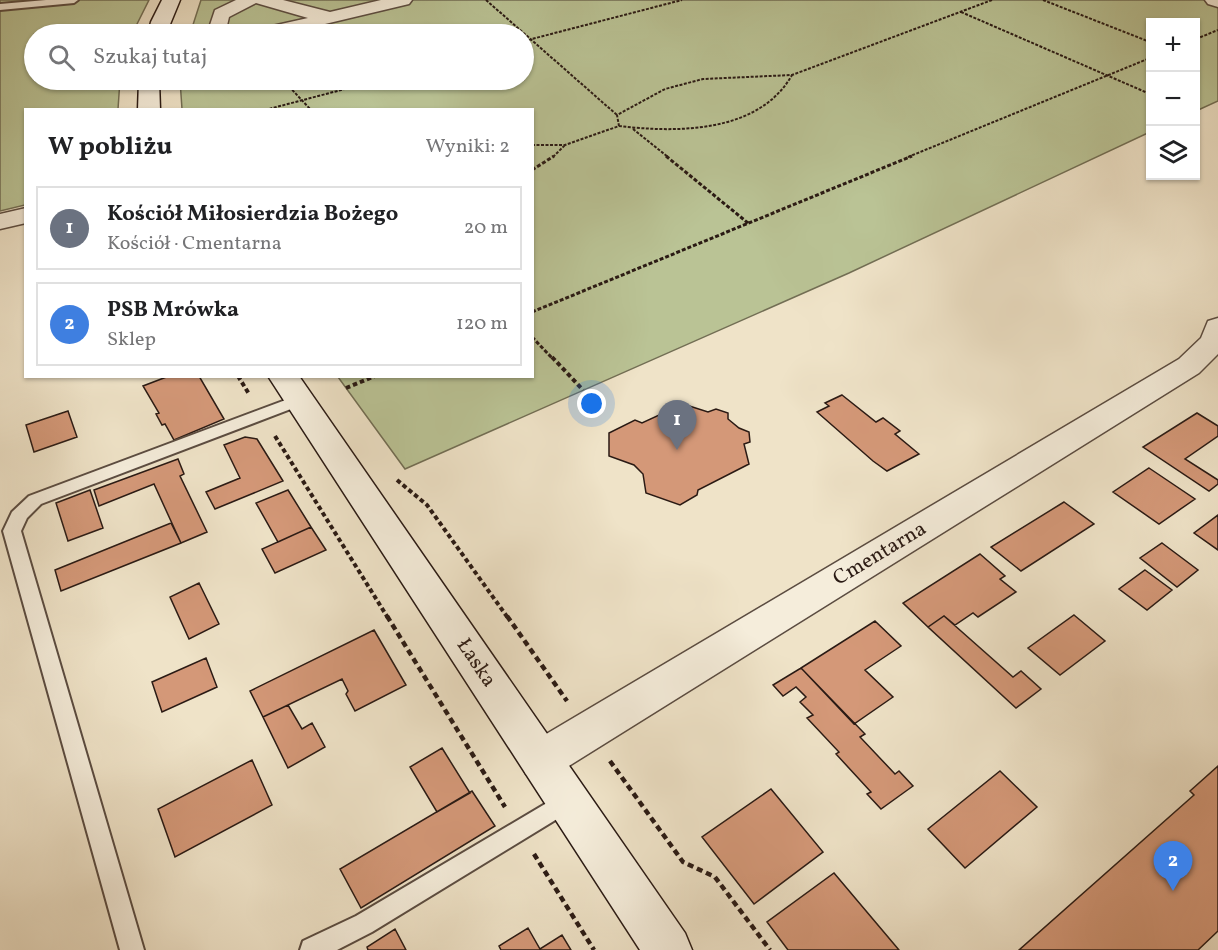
<!DOCTYPE html>
<html lang="pl">
<head>
<meta charset="utf-8">
<style>
  :root { --surface:#fff; --page:#f2f2f2; --text:#202124; --muted:#757577; --line:#e0e0e0; --accent:#8f2418 }
  body { margin:0; font-family:Vollkorn,serif; background:var(--page); color:var(--text) }
  .controls { position:absolute; right:18px; top:18px; display:grid; overflow:hidden; border-radius:0px; box-shadow:0 2px 4px #0004 }
  .controls button { width:54px; height:54px; display:grid; place-items:center; padding:0; border:0; border-bottom:2px solid var(--line); background:var(--surface); color:var(--text); font:30px sans-serif }
  .you { position:absolute; left:592px; top:404px; width:21px; height:21px; margin:-15px; border:4px solid #fff; border-radius:50%; background:#1a73e8; box-shadow:0 0 0 9px #1a73e833 }
  .badge { display:grid; place-items:center; width:39px; height:39px; border-radius:50%; background:var(--accent); color:#fff; font-size:20px; font-weight:700 }
  .pin { position:absolute; translate:-50% -50px; filter:drop-shadow(0 2px 3px #0008) }
  .pin::after { content:''; position:absolute; top:32px; width:21px; height:18px; background:inherit; clip-path:polygon(0 0,100% 0,50% 100%) }
  .list { margin:0; padding:0; list-style:none }
  h2 { display:flex; justify-content:space-between; align-items:center; height:78px; margin:0; padding:0 24px; font-size:26px }
  h2 small { font-size:20px; font-weight:400; color:var(--muted) }
  .list li { display:grid; grid-template-columns:39px 1fr auto; gap:18px; align-items:center; box-sizing:border-box; height:84px; margin:0 12px 12px; padding:0 12px; border:2px solid var(--line); border-radius:0px }
  .list b { display:block; font-size:22px; white-space:nowrap }
  .list p { margin:0; font-size:20px; white-space:nowrap; color:var(--muted) }
  .list em { font-size:20px; font-style:normal; color:var(--muted) }
  .icon { flex:none; width:33px; height:33px; fill:none; stroke:currentColor; stroke-width:2; stroke-linecap:round; stroke-linejoin:round }
  .map { position:relative; flex:none; width:1218px; height:950px; overflow:hidden }
  .search { position:absolute; background:var(--surface); box-shadow:0 2px 4px #0004; left:24px; top:24px; width:510px; height:66px; display:flex; align-items:center; gap:15px; box-sizing:border-box; padding:0 21px; border-radius:33px; color:var(--muted); font-size:22px }
  .panel { position:absolute; background:var(--surface); box-shadow:0 2px 4px #0004; left:24px; top:108px; width:510px; height:270px; border-radius:0px }
  .map>svg:first-child { display:block }
</style>
</head>
<body>
<div class="map">
<svg width="1218" height="950" viewBox="0 0 1218 950">
  <rect width="100%" height="100%" fill="#efe3c8"/>
  <filter id="stains"><feTurbulence type="fractalNoise" baseFrequency=".00333" numOctaves="4"/><feColorMatrix values="0 0 0 0 .2 0 0 0 0 .09 0 0 0 0 .02 0 0 0 .5 -.17"/></filter>
  <radialGradient id="worn" r=".72"><stop offset=".6" stop-color="#630" stop-opacity="0"/><stop offset="1" stop-color="#630" stop-opacity=".3"/></radialGradient>
  <path fill="#bac395" stroke="#726e54" stroke-width="1.5" d="M 0,0 L 149,0 L 132,34 L 34,34 L 34,80 L 120,80 L 118,109 L 26,110 L 25,205 L 0,211 Z
    M 201,0 L 1218,0 L 1218,101 L 1196,111 L 1196,22 L 1150,22 L 1150,132 L 849,273 L 405,469 L 338,377 L 532,376 L 532,110 L 182,109 L 180,80 L 524,80 L 524,34 L 190,34 Z"/>
  <path fill="#d49878" stroke="#2a1a14" stroke-width="1.5" d="M 169,376 L 199,376 L 224,419 L 174,440 L 165,424 L 162,425 L 156,414 L 159,413 L 143,386 Z
    M 842,395 L 876,422 L 883,418 L 900,431 L 895,434 L 919,454 L 887,471 L 873,461 L 817,412 L 829,406 L 825,403 Z
    M 683,404 L 708,412 L 716,409 L 728,413 L 728,419 L 739,428 L 749,432 L 750,442 L 744,444 L 749,464 L 698,490 L 697,495 L 680,505 L 646,493 L 643,474 L 634,465 L 609,456 L 609,433 L 635,420 L 642,423 Z
    M 68,411 L 77,437 L 34,452 L 26,425 Z
    M 1197,413 L 1218,426 L 1218,436 L 1185,459 L 1218,480 L 1218,484 L 1209,491 L 1143,447 Z
    M 245,437 L 257,439 L 283,481 L 215,509 L 206,492 L 240,478 L 224,445 Z
    M 178,459 L 184,474 L 180,476 L 207,532 L 181,543 L 154,484 L 99,506 L 94,490 Z
    M 1149,468 L 1195,499 L 1159,524 L 1113,492 Z
    M 90,490 L 103,528 L 68,541 L 56,503 Z
    M 288,490 L 311,527 L 278,542 L 256,503 Z
    M 1064,502 L 1094,524 L 1021,571 L 991,547 Z
    M 1218,515 L 1218,550 L 1194,533 Z
    M 171,523 L 181,543 L 61,591 L 55,570 Z
    M 311,527 L 326,550 L 275,573 L 262,549 Z
    M 1162,543 L 1198,570 L 1177,587 L 1140,558 Z
    M 980,554 L 1005,576 L 1000,579 L 1016,592 L 978,617 L 973,613 L 955,625 L 944,616 L 928,627 L 903,603 Z
    M 1145,570 L 1172,590 L 1147,610 L 1119,589 Z
    M 199,583 L 219,624 L 189,639 L 170,597 Z
    M 1074,615 L 1105,641 L 1060,675 L 1028,648 Z
    M 944,616 L 1013,677 L 1021,671 L 1041,689 L 1016,708 L 928,627 Z
    M 875,621 L 901,646 L 865,670 L 893,697 L 854,724 L 801,668 Z
    M 374,630 L 406,685 L 355,711 L 346,694 L 348,691 L 342,679 L 263,717 L 250,691 Z
    M 206,658 L 217,687 L 162,712 L 152,682 Z
    M 801,668 L 865,734 L 860,737 L 895,774 L 899,771 L 913,786 L 881,809 L 867,794 L 871,792 L 836,754 L 839,752 L 807,718 L 813,715 L 800,702 L 806,697 L 796,687 L 783,696 L 773,685 Z
    M 288,705 L 302,729 L 312,723 L 325,747 L 288,768 L 263,717 Z
    M 442,748 L 470,793 L 437,812 L 410,767 Z
    M 252,760 L 272,805 L 175,857 L 158,809 Z
    M 1218,766 L 1218,931 L 1198,950 L 1019,950 L 1194,795 L 1190,791 Z
    M 1000,771 L 1037,807 L 965,868 L 928,829 Z
    M 771,789 L 823,852 L 754,904 L 702,837 Z
    M 472,791 L 495,826 L 361,908 L 340,869 Z
    M 834,873 L 899,950 L 788,950 L 767,922 Z
    M 528,928 L 540,949 L 562,935 L 571,950 L 501,950 L 499,946 Z
    M 395,929 L 406,950 L 368,950 L 367,947 Z"/>
  <g fill="none" stroke-linecap="round" stroke-linejoin="round">
    <defs>
      <path id="service" d="M 46,0 L 78,0 L 74,3 L 0,10 L 0,4 Z
        M 299,395 L 307,400 L 304,404 L 41,504 L 27,518 L 21,531 L 144,950 L 120,950 L 3,531 L 12,512 L 29,496 Z
        M 567,791 L 575,794 L 578,801 L 575,808 L 372,932 L 337,950 L 300,950 L 303,941 L 356,916 Z"/>
      <path id="minor" d="M 236,0 L 283,0 L 330,12 L 381,0 L 412,0 L 409,4 L 283,34 L 252,34 L 254,30 L 308,18 L 256,3 L 229,17 L 225,34 L 207,34 L 215,10 Z
        M 1205,0 L 1218,0 L 1218,7 L 1208,4 Z
        M 26,208 L 26,223 L 0,229 L 0,214 Z
        M 1218,318 L 1218,354 L 1199,373 L 556,774 L 541,779 L 526,774 L 520,760 L 526,746 L 1179,359 L 1201,338 L 1208,321 Z"/>
      <path id="secondary" d="M 162,0 L 180,0 L 166,34 L 148,34 L 151,22 Z
        M 139,80 L 159,80 L 160,110 L 138,110 Z
        M 268,376 L 299,376 L 685,933 L 692,950 L 640,950 Z"/>
    </defs>
    <use href="#service" stroke="#5b4c41" stroke-width="4"/>
    <use href="#minor" stroke="#5b4c41" stroke-width="3"/>
    <use href="#secondary" stroke="#2a1a14" stroke-width="3"/>
    <path stroke="#2a1a14" stroke-width="2" stroke-dasharray="3 1.5" stroke-linecap="butt" d="M 486,0 L 617,115
      M 1043,0 L 1150,42
      M 961,12 L 1150,94
      M 1196,39 L 1218,30
      M 524,41 L 682,0
      M 283,80 L 311,110
      M 265,110 L 379,80
      M 619,126 C 678,133 759,133 792,75
      M 633,129 L 668,157
      M 532,145 L 565,145 L 619,126 L 617,115 L 665,89 L 703,79 L 792,75 L 992,0
      M 553,157 L 565,145
      M 908,157 L 1150,58"/>
    <path stroke="#2a1a14" stroke-width="3" stroke-dasharray="4 2" stroke-linecap="butt" d="M 666,156 L 748,223
      M 532,170 L 554,156
      M 532,312 L 912,156
      M 532,337 L 553,359"/>
    <path stroke="#2a1a14" stroke-width="4" stroke-dasharray="4.5 3" stroke-linecap="butt" d="M 552,357 L 583,390
      M 238,376 L 249,394
      M 346,388 L 375,376
      M 275,436 L 388,618
      M 397,480 L 427,505 L 508,618"/>
    <path stroke="#2a1a14" stroke-width="4.5" stroke-dasharray="6 4" stroke-linecap="butt" d="M 387,616 L 505,807
      M 507,616 L 567,701
      M 610,761 L 683,862 L 715,877 L 770,950
      M 534,854 L 594,950"/>
    <use href="#service" fill="#f5eddb" fill-rule="evenodd"/>
    <use href="#minor" fill="#f5eddb" fill-rule="evenodd"/>
    <use href="#secondary" fill="#f5eddb" fill-rule="evenodd"/>
  </g>
  <g text-anchor="middle" dominant-baseline="central" stroke-width="6" stroke-linejoin="round" paint-order="stroke">
    <g font-size="21" fill="#2a1a14" stroke="#f5eddb">
      <text transform="translate(880 554) rotate(-31)">Cmentarna</text>
      <text transform="translate(476 663) rotate(56)">Łaska</text>
    </g>
  </g>
  <rect width="100%" height="100%" filter="url(#stains)"/>
  <rect width="100%" height="100%" fill="url(#worn)"/>
</svg>
<div class="controls">
<button>+</button>
<button>−</button>
<button><svg class="icon" aria-label="layers" viewBox="0 0 24 24"><path d="M12 4l9 5-9 5-9-5zM3 14l9 5 9-5"/></svg></button>
</div>
<div class="you"></div>
<div class="pin badge" style="left:677px;top:450px;background:#6b7280">1</div>
<div class="pin badge" style="left:1173px;top:891px;background:#3f7fe0">2</div>
<div class="search"><svg class="icon" aria-label="search" viewBox="0 0 24 24"><circle cx="10" cy="10" r="6"/><path d="M15 15l6 6"/></svg>Szukaj tutaj</div>
<section class="panel">
<h2>W pobliżu<small>Wyniki: 2</small></h2>
<ul class="list">
<li><span class="badge" style="background:#6b7280">1</span><div><b>Kościół Miłosierdzia Bożego</b><p>Kościół · Cmentarna</p></div><em>20 m</em></li>
<li><span class="badge" style="background:#3f7fe0">2</span><div><b>PSB Mrówka</b><p>Sklep</p></div><em>120 m</em></li>
</ul>
</section>
</div>
</body>
</html>
